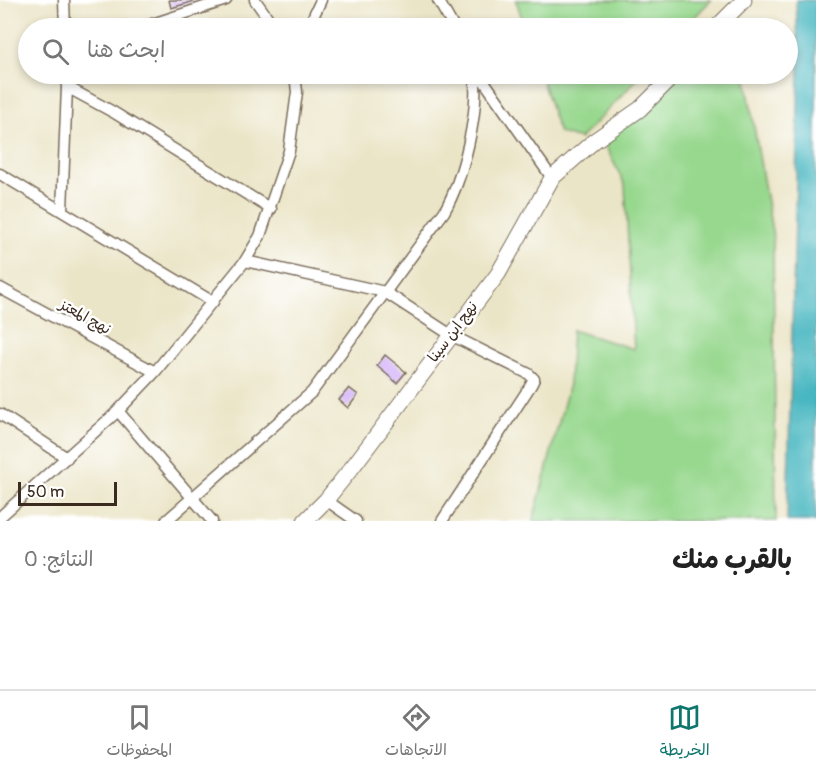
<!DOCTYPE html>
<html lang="ar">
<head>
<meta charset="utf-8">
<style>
  :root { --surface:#fff; --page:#f6f6f6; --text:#222; --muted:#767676; --line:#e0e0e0; --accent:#0f766e }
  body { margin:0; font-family:Pangolin,"Playpen Sans Arabic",sans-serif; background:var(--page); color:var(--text); direction:rtl }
  .scale { position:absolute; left:18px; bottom:15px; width:99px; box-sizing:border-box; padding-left:6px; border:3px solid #3b2a1e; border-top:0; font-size:16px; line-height:21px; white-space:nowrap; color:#3b2a1e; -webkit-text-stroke:4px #fff; paint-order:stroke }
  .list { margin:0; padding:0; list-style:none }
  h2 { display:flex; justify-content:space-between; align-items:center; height:78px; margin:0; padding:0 24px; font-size:26px }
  h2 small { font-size:20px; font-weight:400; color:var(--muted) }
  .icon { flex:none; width:33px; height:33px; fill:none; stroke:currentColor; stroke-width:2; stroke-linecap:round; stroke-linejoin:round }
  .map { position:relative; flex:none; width:816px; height:521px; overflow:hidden; direction:ltr }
  .search { position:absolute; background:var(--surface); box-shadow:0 3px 9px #0003; left:18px; right:18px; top:18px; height:66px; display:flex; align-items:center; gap:15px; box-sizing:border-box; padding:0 21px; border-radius:33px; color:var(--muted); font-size:22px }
  .sheet { height:168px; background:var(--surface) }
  nav { display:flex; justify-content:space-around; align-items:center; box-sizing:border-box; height:84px; border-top:2px solid var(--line); background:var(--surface); font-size:16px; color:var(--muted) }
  nav a { display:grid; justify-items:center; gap:3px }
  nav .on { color:var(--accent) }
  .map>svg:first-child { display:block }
</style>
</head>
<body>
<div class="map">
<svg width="816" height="521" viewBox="0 0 816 521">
  <rect width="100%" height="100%" fill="#fff"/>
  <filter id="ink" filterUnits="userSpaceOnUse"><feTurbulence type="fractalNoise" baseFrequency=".0167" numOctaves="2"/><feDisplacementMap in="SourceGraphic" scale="12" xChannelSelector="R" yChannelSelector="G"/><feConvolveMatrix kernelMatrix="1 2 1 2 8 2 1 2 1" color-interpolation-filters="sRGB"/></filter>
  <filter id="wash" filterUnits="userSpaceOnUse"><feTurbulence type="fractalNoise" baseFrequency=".008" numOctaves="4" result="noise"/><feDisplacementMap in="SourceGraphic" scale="24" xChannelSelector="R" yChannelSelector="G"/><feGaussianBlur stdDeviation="1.35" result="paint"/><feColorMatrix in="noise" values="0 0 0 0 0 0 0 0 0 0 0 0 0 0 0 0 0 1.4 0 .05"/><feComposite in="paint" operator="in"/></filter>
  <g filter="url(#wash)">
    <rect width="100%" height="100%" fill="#ebe5c7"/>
    <path fill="#97d88e" stroke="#698156" stroke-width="1.5" d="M 516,0 L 711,0 L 684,28 L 525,28 Z
      M 540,74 L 642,74 L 580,139 L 559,133 Z
      M 677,74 L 745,74 L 773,237 L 776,521 L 533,521 L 569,384 L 572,330 L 634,349 L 625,185 L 600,135 Z"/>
    <path fill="#48b7c1" stroke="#427070" stroke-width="1.5" d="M 796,0 L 816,0 L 816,521 L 787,521 L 799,68 Z"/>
    <g id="blocks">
      <path fill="#d3b2f9" d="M 169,0 L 195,0 L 195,1 L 171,8 Z
        M 385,355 L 406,372 L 397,383 L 377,366 Z
        M 349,388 L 358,395 L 348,408 L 339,400 Z"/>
    </g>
  </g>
  <g filter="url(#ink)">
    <use href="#blocks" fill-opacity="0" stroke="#796b59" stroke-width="1.5"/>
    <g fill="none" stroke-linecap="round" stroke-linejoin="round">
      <defs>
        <path id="street" d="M 64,0 L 65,28
          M 255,0 L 275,28
          M 438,0 L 454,28
          M 140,28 L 226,0
          M 308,28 L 321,0
          M 66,74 L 67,87
          M 479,74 L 552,178
          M 0,174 L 213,302
          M 62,210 L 67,87 L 113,112 L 271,209
          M 245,261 L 385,292 L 451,335 L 529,374 L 534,379 L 531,385 L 442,521
          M 0,288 L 155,372
          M 118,411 L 212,521
          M 0,414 L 67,458
          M 326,500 L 356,521
          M 0,517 L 118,411 L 155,372 L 245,261 L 260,236 L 289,151 L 297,92 L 295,74
          M 166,521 L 312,392 L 444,212 C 463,179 480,111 474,74"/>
        <path id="secondary" d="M 716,28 L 744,0
          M 305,521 L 326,500 L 354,465 L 498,274 L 552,178 L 594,141 L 640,109 L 675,74"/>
      </defs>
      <use href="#street" stroke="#796b59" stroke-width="13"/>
      <use href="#secondary" stroke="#796b59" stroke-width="17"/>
      <use href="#street" stroke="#fff" stroke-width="10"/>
      <use href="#secondary" stroke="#fff" stroke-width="15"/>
    </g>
  </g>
  <g text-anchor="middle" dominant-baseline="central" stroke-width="5" stroke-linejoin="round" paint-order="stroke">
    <g font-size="15" fill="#3b2a1e" stroke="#fff">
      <text transform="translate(85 317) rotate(29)">نهج المعتز</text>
      <text transform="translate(453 332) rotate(-53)">نهج ابن سينا</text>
    </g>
  </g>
</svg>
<div class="scale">50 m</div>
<div class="search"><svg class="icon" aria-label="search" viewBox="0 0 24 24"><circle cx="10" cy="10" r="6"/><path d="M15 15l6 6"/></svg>ابحث هنا</div>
</div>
<section class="sheet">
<h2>بالقرب منك<small>النتائج: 0</small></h2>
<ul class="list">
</ul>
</section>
<nav>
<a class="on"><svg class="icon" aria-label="map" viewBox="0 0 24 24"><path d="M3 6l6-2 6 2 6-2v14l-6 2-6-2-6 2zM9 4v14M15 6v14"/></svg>الخريطة</a>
<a><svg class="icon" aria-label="directions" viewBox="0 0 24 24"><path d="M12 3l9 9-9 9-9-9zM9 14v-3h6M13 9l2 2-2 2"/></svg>الاتجاهات</a>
<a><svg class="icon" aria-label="saved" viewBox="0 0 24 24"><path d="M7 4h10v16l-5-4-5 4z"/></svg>المحفوظات</a>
</nav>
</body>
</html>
